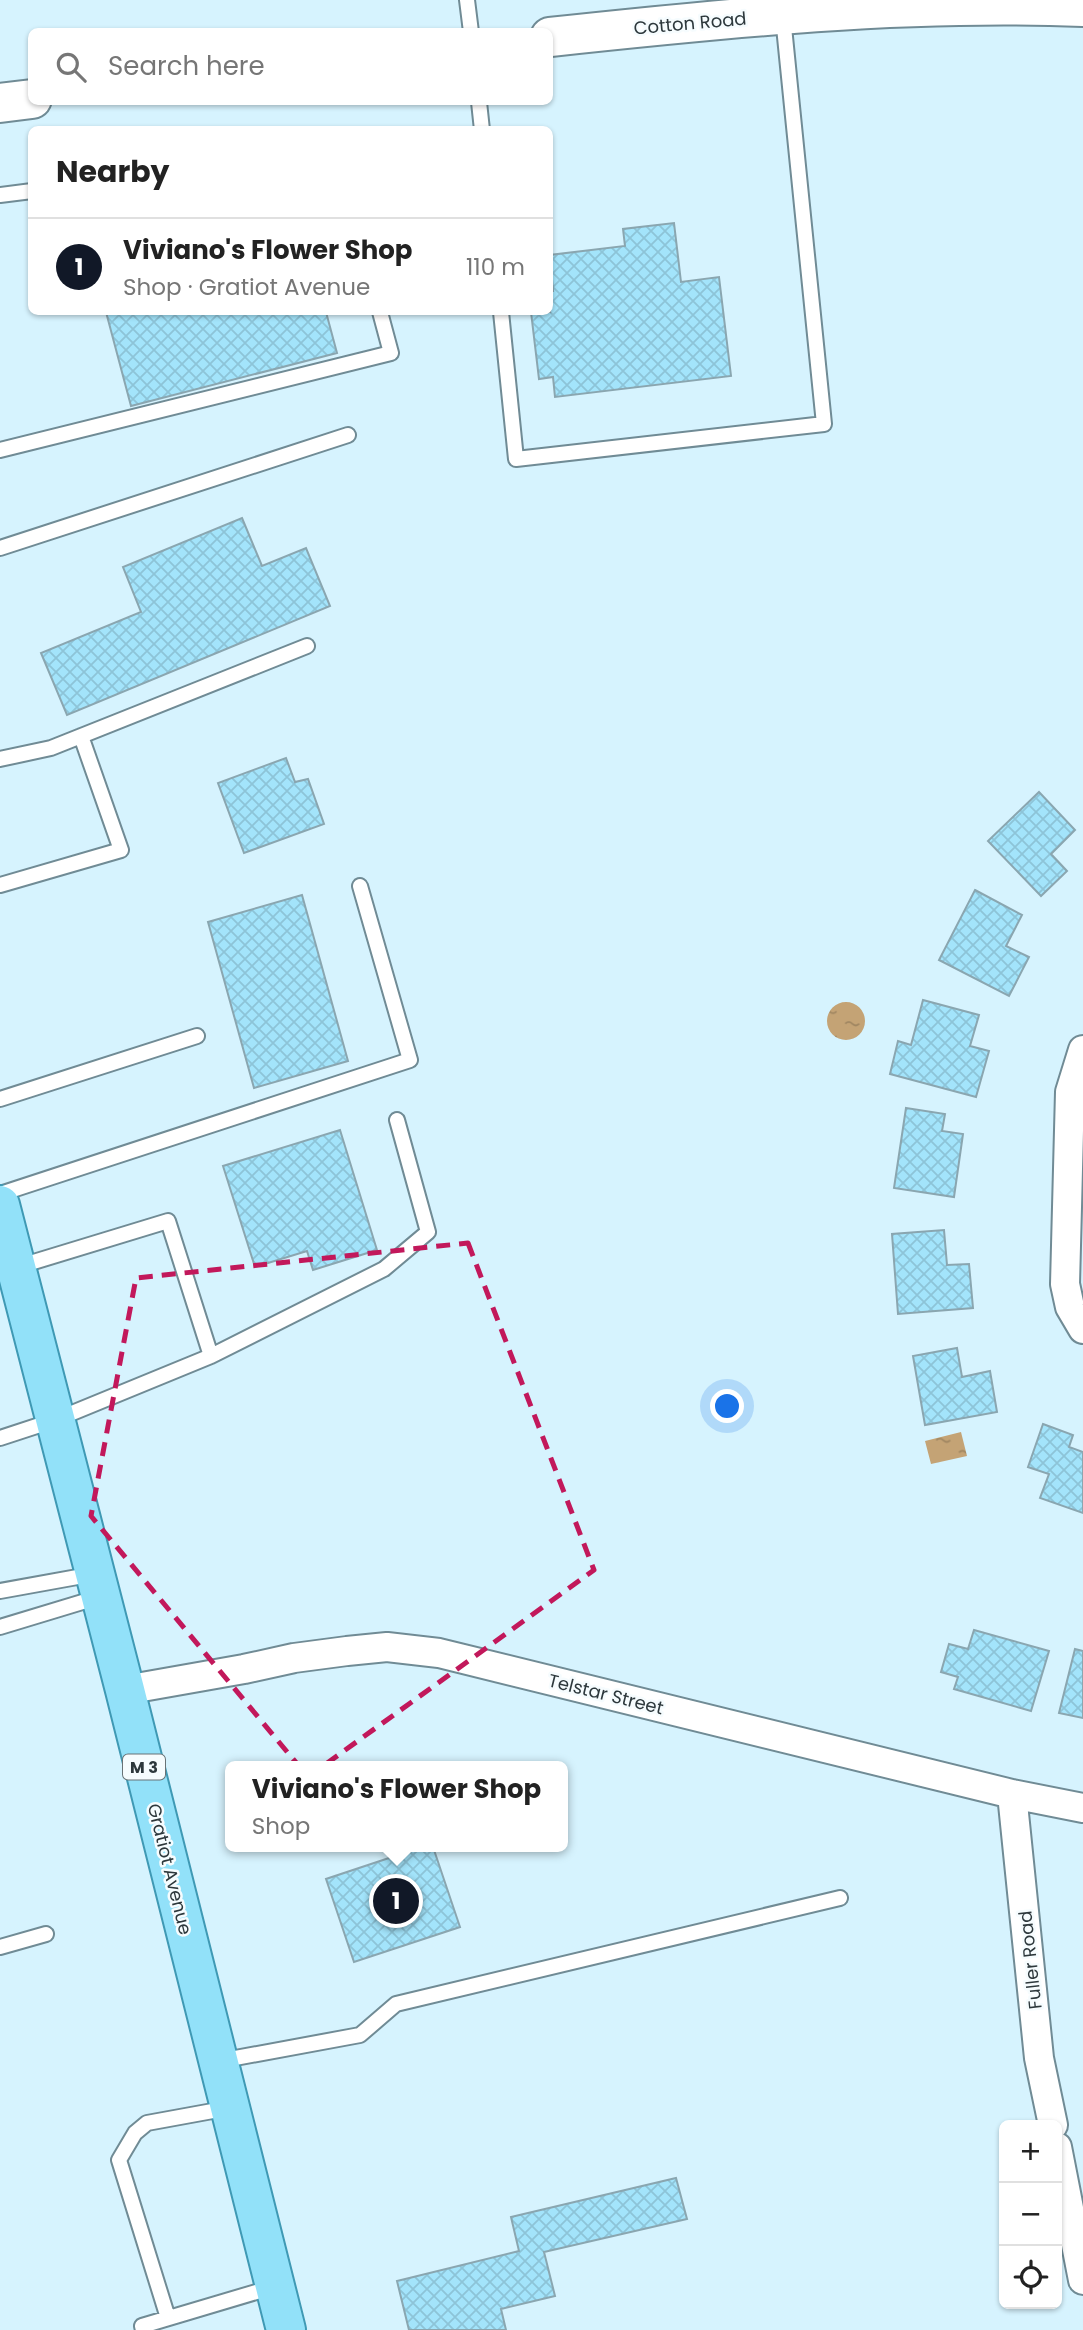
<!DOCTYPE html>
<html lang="en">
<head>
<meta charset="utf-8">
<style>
  :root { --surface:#fff; --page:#f2f2f2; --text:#222; --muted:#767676; --line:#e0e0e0; --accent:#111827 }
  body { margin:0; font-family:Poppins,sans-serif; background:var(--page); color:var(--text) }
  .controls { position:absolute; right:21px; bottom:21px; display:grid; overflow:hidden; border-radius:10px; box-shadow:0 2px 5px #0004 }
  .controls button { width:63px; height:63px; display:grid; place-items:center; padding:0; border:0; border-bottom:2px solid var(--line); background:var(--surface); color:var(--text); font:35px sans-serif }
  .you { position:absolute; left:728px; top:1407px; width:24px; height:24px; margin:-18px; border:5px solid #fff; border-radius:50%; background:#1a73e8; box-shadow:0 0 0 10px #1a73e833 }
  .badge { display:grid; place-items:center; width:46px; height:46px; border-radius:50%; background:var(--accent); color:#fff; font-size:23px; font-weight:700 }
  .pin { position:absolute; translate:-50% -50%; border:4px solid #fff; box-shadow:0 2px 7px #0006 }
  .popup { position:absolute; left:225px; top:1761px; width:343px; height:91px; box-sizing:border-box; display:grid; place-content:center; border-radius:10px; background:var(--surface); filter:drop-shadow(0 2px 5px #0005); font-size:23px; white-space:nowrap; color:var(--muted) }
  .popup b { font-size:26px; color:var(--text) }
  .popup::after { content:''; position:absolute; left:50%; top:100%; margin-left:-14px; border:14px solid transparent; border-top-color:var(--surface) }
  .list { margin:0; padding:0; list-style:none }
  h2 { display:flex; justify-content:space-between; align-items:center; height:91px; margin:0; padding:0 28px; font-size:30px }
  h2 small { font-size:23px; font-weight:400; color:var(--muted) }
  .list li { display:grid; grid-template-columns:46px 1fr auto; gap:21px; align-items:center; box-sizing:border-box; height:98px; padding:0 28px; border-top:2px solid var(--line) }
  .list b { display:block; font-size:26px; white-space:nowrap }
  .list p { margin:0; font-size:23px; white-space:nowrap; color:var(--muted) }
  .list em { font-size:23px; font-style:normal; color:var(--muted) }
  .icon { flex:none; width:38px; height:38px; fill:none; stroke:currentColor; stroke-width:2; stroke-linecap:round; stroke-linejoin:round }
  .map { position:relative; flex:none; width:1083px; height:2330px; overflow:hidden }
  .search { position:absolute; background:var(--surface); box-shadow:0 2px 5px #0004; left:28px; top:28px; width:525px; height:77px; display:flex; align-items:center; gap:18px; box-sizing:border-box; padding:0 24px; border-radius:10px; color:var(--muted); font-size:26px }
  .panel { position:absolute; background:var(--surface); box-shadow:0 2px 5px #0004; left:28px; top:126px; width:525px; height:189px; border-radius:10px }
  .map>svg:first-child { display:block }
</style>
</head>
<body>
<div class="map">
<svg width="1083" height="2330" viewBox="0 0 1083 2330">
  <defs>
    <pattern id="water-ripples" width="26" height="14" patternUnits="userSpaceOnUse" patternTransform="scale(1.75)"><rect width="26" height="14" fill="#c4a375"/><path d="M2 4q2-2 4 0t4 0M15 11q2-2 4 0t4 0" fill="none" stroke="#a08661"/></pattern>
    <pattern id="building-cross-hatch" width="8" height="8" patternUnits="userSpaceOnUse" patternTransform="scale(1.75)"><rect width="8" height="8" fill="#a3e4fb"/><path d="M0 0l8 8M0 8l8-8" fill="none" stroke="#8dc4d8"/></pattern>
  </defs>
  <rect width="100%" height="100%" fill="#d6f3fe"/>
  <path fill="url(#water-ripples)" d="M827 1021a19 19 0 1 1 38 0a19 19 0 1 1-38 0Z
    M 961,1432 L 967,1456 L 931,1464 L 925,1441 Z"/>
  <path fill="url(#building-cross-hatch)" stroke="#8aa6b0" stroke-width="2" d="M 674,223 L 681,282 L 719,277 L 731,376 L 555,397 L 553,377 L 539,379 L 531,312 L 550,312 L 550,291 L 553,291 L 550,255 L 625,246 L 623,229 Z
    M 106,312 L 326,312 L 337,353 L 131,406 Z
    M 242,518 L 262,566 L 306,548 L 330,606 L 67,715 L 41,653 L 141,612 L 123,567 Z
    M 286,758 L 295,782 L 308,779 L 324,824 L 244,853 L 218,783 Z
    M 1039,792 L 1075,830 L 1051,854 L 1067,871 L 1041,896 L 988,841 Z
    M 975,890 L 1022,915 L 1006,946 L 1029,957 L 1009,996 L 939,960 Z
    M 302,895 L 348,1061 L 254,1088 L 208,922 Z
    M 923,1000 L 979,1015 L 970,1046 L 989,1051 L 976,1097 L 890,1074 L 898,1041 L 911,1045 Z
    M 906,1108 L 945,1114 L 942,1131 L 963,1134 L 954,1197 L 894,1188 Z
    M 340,1130 L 377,1250 L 313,1270 L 307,1251 L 255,1267 L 223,1166 Z
    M 944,1230 L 947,1265 L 969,1264 L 973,1308 L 898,1314 L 892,1234 Z
    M 957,1348 L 962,1377 L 990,1371 L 997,1412 L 925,1425 L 913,1356 Z
    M 1043,1424 L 1073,1435 L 1069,1447 L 1083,1452 L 1083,1513 L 1040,1498 L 1049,1474 L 1028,1467 Z
    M 974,1630 L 1049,1651 L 1031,1711 L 954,1689 L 958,1677 L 941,1672 L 949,1644 L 968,1649 Z
    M 1075,1649 L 1083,1651 L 1083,1718 L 1059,1713 Z
    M 422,1847 L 433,1847 L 460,1927 L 354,1962 L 326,1879 Z
    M 676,2178 L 687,2219 L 544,2252 L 555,2296 L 501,2309 L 506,2330 L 409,2330 L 397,2281 L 519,2251 L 511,2217 Z"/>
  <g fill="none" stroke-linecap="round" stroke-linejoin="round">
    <defs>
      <path id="lane" d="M 467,0 L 471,32
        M 479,102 L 482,130
        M 0,195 L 32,191
        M 501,312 L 516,459 L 824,424 L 783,17
        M 0,450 L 391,353 L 380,312
        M 0,548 L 348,435
        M 0,759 L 51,748 L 307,646
        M 0,885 L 121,850 L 81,736
        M 0,1099 L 197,1036
        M 0,1194 L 410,1060 L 360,886
        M 17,1267 L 168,1221 L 211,1356
        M 0,1438 L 55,1420 L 211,1356 L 384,1269 L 428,1232 L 397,1120
        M 0,1591 L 94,1574
        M 0,1627 L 99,1597
        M 0,1947 L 46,1934
        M 219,2061 L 360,2035 L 396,2004 L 840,1898
        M 168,2318 L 119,2160 L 135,2133 L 147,2123 L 229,2108
        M 143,2330 L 142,2326 L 273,2287"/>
      <path id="street" d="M 1083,1050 L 1070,1092 L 1065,1284 L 1070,1307 L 1083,1329
        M 125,1690 L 244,1669 L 294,1658 L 347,1651 L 387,1647 L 439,1653 L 1012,1794 L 1083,1808
        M 1012,1794 L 1039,2058 L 1053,2125
        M 1057,2147 L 1083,2280"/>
      <path id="secondary" d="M 550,37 C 726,18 905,0 1083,7
        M 0,103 L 32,99"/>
      <path id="primary" d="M 0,1205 L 125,1690 L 286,2330"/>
    </defs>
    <use href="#lane" stroke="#708b95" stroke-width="18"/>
    <use href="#street" stroke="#708b95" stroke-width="32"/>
    <use href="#secondary" stroke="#708b95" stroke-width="42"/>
    <use href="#primary" stroke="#3f99b4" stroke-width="42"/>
    <use href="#lane" stroke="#fff" stroke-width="14"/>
    <use href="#street" stroke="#fff" stroke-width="28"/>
    <use href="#secondary" stroke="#fff" stroke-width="38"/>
    <use href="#primary" stroke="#92e1f9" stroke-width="38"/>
  </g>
  <path fill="none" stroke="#c2185b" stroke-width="5" stroke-dasharray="14 9" stroke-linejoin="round" d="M 468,1243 L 594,1570 L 308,1777 L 91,1516 L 136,1278 Z"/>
  <g text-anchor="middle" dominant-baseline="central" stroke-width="5" stroke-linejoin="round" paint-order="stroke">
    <rect fill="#f6fcfe" stroke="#697376" stroke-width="2" x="123" y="1754.5" width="42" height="25" rx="5"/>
    <g font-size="16" font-weight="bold" fill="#2d383c">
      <text x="144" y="1767">M 3</text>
    </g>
    <g font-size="18" fill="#2d383c" stroke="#f6fcfe">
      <text transform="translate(690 23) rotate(-5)">Cotton Road</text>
      <text transform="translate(606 1694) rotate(14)">Telstar Street</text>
      <text transform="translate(170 1869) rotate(76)">Gratiot Avenue</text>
      <text transform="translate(1030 1960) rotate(-96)">Fuller Road</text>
    </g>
  </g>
</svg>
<div class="controls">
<button>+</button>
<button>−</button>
<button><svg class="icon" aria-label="locate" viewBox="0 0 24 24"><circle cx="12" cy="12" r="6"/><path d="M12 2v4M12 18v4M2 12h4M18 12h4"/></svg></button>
</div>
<div class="you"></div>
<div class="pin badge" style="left:396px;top:1901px">1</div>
<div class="popup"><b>Viviano's Flower Shop</b>Shop</div>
<div class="search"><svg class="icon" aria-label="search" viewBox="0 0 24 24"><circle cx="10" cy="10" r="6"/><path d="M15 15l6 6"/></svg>Search here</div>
<section class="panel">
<h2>Nearby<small></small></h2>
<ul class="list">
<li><span class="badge">1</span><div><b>Viviano's Flower Shop</b><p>Shop · Gratiot Avenue</p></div><em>110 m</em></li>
</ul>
</section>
</div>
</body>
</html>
